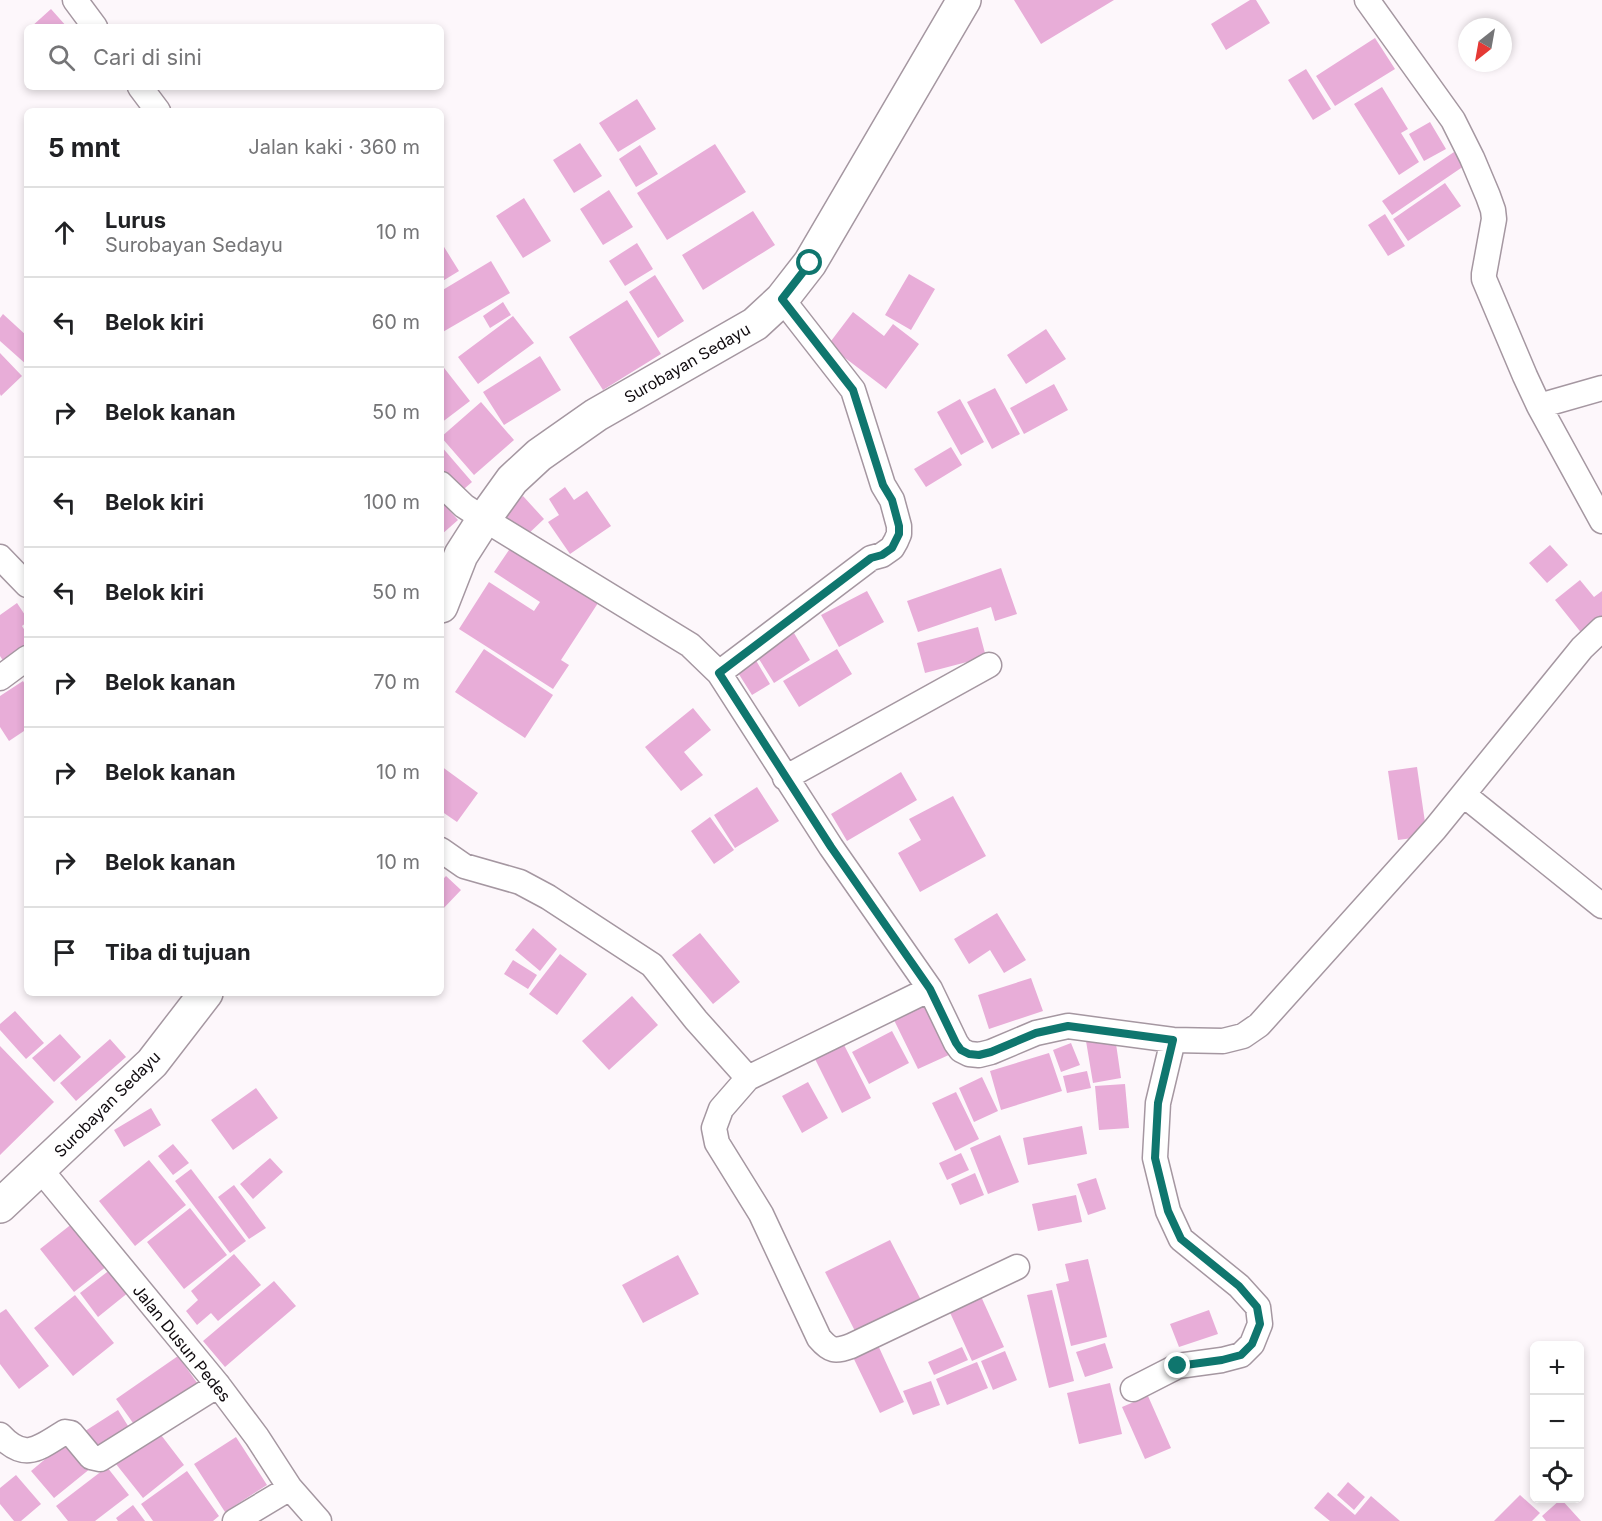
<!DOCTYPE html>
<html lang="id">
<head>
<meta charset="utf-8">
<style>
  :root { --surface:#fff; --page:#f2f2f2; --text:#202124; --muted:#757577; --line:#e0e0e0 }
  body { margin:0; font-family:Inter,sans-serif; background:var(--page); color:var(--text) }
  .controls { position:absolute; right:18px; bottom:18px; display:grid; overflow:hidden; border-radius:9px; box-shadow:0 3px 9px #0003 }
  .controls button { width:54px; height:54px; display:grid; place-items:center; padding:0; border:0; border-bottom:2px solid var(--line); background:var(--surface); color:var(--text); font:30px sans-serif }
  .compass { position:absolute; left:1458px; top:18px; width:54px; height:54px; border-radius:50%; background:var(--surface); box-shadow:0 3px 9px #0003; rotate:211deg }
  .stop { position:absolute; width:18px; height:18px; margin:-14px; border:4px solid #0f766e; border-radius:50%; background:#fff }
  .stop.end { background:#0f766e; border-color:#fff; box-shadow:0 2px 6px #0008 }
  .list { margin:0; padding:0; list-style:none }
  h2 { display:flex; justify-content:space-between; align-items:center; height:78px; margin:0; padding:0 24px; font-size:26px }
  h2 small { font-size:20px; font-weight:400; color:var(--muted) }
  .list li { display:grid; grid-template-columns:39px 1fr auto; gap:18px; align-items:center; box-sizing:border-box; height:90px; padding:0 24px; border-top:2px solid var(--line) }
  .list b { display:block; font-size:22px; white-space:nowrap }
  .list p { margin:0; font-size:20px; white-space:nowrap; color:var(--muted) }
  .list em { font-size:20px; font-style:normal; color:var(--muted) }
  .icon { flex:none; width:33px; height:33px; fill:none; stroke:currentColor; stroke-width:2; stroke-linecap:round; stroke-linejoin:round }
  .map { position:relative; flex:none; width:1602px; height:1521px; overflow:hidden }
  .search { position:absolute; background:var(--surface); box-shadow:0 3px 9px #0003; left:24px; top:24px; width:420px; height:66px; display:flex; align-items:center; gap:15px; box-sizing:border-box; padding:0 21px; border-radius:9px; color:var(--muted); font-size:22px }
  .panel { position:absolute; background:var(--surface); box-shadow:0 3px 9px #0003; left:24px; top:108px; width:420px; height:888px; border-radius:9px }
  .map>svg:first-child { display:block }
</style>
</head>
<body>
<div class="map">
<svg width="1602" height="1521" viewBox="0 0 1602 1521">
  <rect width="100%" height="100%" fill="#fdf7fb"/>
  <path fill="#e8add8" d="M 1014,0 L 1114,0 L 1041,44 Z
    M 1250,0 L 1256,0 L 1270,23 L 1226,50 L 1211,24 Z
    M 51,9 L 67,27 L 31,27 Z
    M 1375,38 L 1395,69 L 1335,106 L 1316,76 Z
    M 1306,69 L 1331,109 L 1313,120 L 1288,80 Z
    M 1382,87 L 1408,129 L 1401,133 L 1419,162 L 1399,175 L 1354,104 Z
    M 637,99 L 656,129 L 618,152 L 599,123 Z
    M 1430,122 L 1446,149 L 1424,161 L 1409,134 Z
    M 580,143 L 602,176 L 574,193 L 553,160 Z
    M 715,144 L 746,192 L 667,240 L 637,193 Z
    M 640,145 L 658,174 L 636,187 L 619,159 Z
    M 1454,152 L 1464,166 L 1392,215 L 1382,201 Z
    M 1445,183 L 1461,206 L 1408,241 L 1393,219 Z
    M 609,190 L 633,227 L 603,245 L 580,209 Z
    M 524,198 L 551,241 L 523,258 L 496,216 Z
    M 753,211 L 775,245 L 703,290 L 682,255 Z
    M 1385,214 L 1405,246 L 1388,256 L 1368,225 Z
    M 441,242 L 459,271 L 441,282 Z
    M 637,243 L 653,269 L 625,286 L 609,261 Z
    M 491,261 L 510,293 L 441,333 L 441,291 Z
    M 909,274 L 935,289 L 911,330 L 885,315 Z
    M 655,275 L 684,321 L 658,338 L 629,292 Z
    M 627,300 L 661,354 L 603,390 L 569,337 Z
    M 503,302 L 511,315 L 490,328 L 483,316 Z
    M 853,312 L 884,336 L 893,324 L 919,344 L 886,389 L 828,345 Z
    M 3,314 L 27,336 L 27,365 L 0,341 L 0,318 Z
    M 513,316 L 534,343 L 478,384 L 458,357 Z
    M 1046,329 L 1066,359 L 1026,384 L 1007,355 Z
    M 0,353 L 22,376 L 1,396 L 0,394 Z
    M 540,356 L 561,390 L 504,425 L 483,392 Z
    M 441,364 L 470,401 L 441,423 Z
    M 1054,384 L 1068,410 L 1024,434 L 1010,408 Z
    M 995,388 L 1020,434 L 992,449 L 967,402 Z
    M 960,399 L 984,442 L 961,455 L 937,412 Z
    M 481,402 L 514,440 L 474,475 L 441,437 Z
    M 441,446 L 472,482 L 457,495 L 441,476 Z
    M 951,447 L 962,465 L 926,487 L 914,469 Z
    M 565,487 L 574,500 L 587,491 L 611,526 L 570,554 L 548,522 L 559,515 L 549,499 Z
    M 523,496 L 544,519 L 525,537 L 503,514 Z
    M 441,501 L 458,520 L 441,535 Z
    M 1550,545 L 1568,565 L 1547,583 L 1529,563 Z
    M 511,547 L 598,603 L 561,660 L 569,665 L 553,689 L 459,629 L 489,582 L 534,611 L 540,602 L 494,572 Z
    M 1001,568 L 1017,614 L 995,621 L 991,607 L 918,632 L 907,601 Z
    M 1580,580 L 1594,597 L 1602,591 L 1602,621 L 1583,635 L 1555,600 Z
    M 867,591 L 884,622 L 839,647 L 821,615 Z
    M 17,603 L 27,618 L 27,622 L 22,626 L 27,634 L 27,645 L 4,662 L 0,656 L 0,615 Z
    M 978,627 L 986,657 L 925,673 L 917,643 Z
    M 794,633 L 810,660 L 774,683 L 757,656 Z
    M 484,649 L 553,695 L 525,738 L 455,692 Z
    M 837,649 L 852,674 L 799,707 L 783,681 Z
    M 754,657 L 770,684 L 752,695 L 735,668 Z
    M 23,681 L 27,688 L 27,729 L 9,741 L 0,727 L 0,696 Z
    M 693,708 L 711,730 L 684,752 L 703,775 L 681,791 L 645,747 Z
    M 441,766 L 478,793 L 457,822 L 441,811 Z
    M 1417,767 L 1427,836 L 1398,840 L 1388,771 Z
    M 901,772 L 917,800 L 847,841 L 831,814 Z
    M 757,787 L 779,821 L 735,848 L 714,815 Z
    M 953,796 L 986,856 L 920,892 L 898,853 L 921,840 L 909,819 Z
    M 710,817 L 734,850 L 714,864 L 691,831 Z
    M 446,876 L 461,890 L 441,911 L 441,881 Z
    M 997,913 L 1026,960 L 1004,973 L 990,950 L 969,964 L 954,939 Z
    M 533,928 L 557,949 L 540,971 L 515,950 Z
    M 700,933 L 740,982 L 713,1004 L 672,955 Z
    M 560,954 L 587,974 L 557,1015 L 529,994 Z
    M 513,960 L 537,975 L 528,989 L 504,974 Z
    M 1031,978 L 1043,1011 L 989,1029 L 978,995 Z
    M 632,996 L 658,1025 L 609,1070 L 582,1041 Z
    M 926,1001 L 951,1054 L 918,1069 L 893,1018 Z
    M 15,1011 L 44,1043 L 26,1059 L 0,1030 L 0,1024 Z
    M 892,1031 L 909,1063 L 869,1084 L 852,1052 Z
    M 60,1034 L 81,1057 L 54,1082 L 32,1058 Z
    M 840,1037 L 871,1098 L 842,1113 L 811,1051 Z
    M 1115,1037 L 1121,1078 L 1093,1083 L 1086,1041 Z
    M 110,1039 L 126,1057 L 76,1101 L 60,1083 Z
    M 1071,1043 L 1080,1065 L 1061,1072 L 1053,1050 Z
    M 0,1046 L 54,1102 L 0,1155 Z
    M 1049,1053 L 1062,1091 L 1001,1110 L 990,1071 Z
    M 1087,1071 L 1091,1088 L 1067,1093 L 1063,1076 Z
    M 982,1077 L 998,1111 L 974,1122 L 959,1088 Z
    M 808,1082 L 828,1118 L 802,1133 L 782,1096 Z
    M 1125,1084 L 1129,1128 L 1099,1130 L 1095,1086 Z
    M 256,1088 L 278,1118 L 233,1150 L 211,1120 Z
    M 956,1092 L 979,1139 L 955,1151 L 932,1103 Z
    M 151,1108 L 161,1125 L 124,1147 L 114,1130 Z
    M 1082,1126 L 1087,1154 L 1028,1165 L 1023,1138 Z
    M 1000,1135 L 1019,1182 L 988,1194 L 970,1148 Z
    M 173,1144 L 189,1163 L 173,1175 L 158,1156 Z
    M 961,1153 L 969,1170 L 947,1180 L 939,1163 Z
    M 270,1158 L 283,1172 L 253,1199 L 240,1184 Z
    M 149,1160 L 186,1205 L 135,1246 L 99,1201 Z
    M 191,1169 L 246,1241 L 230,1253 L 175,1181 Z
    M 975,1173 L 984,1195 L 960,1205 L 951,1184 Z
    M 1096,1178 L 1106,1209 L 1088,1215 L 1077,1184 Z
    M 234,1185 L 266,1228 L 249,1239 L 218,1197 Z
    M 1076,1195 L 1082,1222 L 1038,1231 L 1032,1204 Z
    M 190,1208 L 227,1255 L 184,1289 L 147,1242 Z
    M 73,1223 L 107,1266 L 74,1292 L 40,1249 Z
    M 890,1240 L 921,1300 L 856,1333 L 825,1272 Z
    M 234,1254 L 261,1285 L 218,1321 L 211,1313 L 197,1325 L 186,1311 L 198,1300 L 191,1291 Z
    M 678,1255 L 699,1294 L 643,1323 L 622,1285 Z
    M 1088,1259 L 1107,1337 L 1071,1346 L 1056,1284 L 1069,1281 L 1065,1264 Z
    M 111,1269 L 129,1292 L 98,1317 L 80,1293 Z
    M 274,1281 L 296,1306 L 225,1367 L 203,1341 Z
    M 1052,1290 L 1074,1381 L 1049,1388 L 1027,1295 Z
    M 979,1292 L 1004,1347 L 972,1361 L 947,1306 Z
    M 75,1295 L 114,1343 L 73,1376 L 34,1328 Z
    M 6,1309 L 49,1366 L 19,1389 L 0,1364 L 0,1313 Z
    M 1209,1310 L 1218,1334 L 1179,1347 L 1170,1324 Z
    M 877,1343 L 904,1402 L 880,1413 L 852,1355 Z
    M 1105,1343 L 1113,1368 L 1085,1377 L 1076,1352 Z
    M 962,1347 L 968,1360 L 934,1375 L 928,1362 Z
    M 1005,1351 L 1017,1380 L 993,1390 L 981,1361 Z
    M 178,1356 L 200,1387 L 138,1430 L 116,1399 Z
    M 977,1362 L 988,1388 L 947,1405 L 936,1379 Z
    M 931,1381 L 940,1405 L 913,1415 L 903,1391 Z
    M 1110,1383 L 1122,1434 L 1079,1444 L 1067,1393 Z
    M 1148,1396 L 1171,1448 L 1145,1459 L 1122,1407 Z
    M 118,1410 L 130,1429 L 94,1453 L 82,1433 Z
    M 158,1431 L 184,1465 L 143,1498 L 116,1464 Z
    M 236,1437 L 267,1485 L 225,1512 L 194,1464 Z
    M 68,1440 L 91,1468 L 54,1498 L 31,1471 Z
    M 107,1467 L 129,1495 L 95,1521 L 68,1521 L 56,1506 Z
    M 187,1471 L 219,1516 L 213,1521 L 153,1521 L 141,1504 Z
    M 16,1475 L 41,1504 L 21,1521 L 14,1521 L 0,1504 L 0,1488 Z
    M 1348,1482 L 1365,1497 L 1354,1510 L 1337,1495 Z
    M 1328,1492 L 1355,1515 L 1371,1496 L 1400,1521 L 1330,1521 L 1314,1508 Z
    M 1520,1495 L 1540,1513 L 1532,1521 L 1494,1521 Z
    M 1561,1499 L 1581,1521 L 1546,1521 L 1542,1516 Z
    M 133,1505 L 145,1521 L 118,1521 L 116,1518 Z"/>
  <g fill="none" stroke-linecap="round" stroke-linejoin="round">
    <defs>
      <path id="minor" d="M 75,0 L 95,27
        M 1367,0 L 1453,120 L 1472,158 L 1488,196 L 1493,210 L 1494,219 L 1484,274 L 1484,279 L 1525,376 L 1539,406 L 1602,388
        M 140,87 L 158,111
        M 1539,406 L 1602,521
        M 441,484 L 464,506 L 484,519 L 690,645 L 719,673 L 831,847 L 930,989 L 956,1043 L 961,1050 L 969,1054 L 979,1055 L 991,1052 L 1036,1033 L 1068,1026 L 1173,1040 L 1223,1041 L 1243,1036 L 1259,1025 L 1435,829 L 1582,648 L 1602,629
        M 0,557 L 27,585
        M 719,673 L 871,558 L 882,555 L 892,548 L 896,541 L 899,534 L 899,526 L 892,500 L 883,485 L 853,390 L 782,299
        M 0,678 L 27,658
        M 785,778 L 989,665
        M 1464,795 L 1602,906
        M 441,850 L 464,866 L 520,882 L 548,897 L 652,965 L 696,1020 L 748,1078
        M 930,989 L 748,1078 L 721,1109 L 714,1128 L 717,1143 L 761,1214 L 819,1338 C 830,1351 835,1352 851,1346 L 1017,1267
        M 40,1169 L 218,1385 L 257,1437 L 290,1488 L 319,1521
        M 1133,1389 L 1178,1366 L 1222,1360 L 1241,1355 L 1252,1344 L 1260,1324 L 1258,1307 L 1239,1286 L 1181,1239 L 1168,1211 L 1155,1158 L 1158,1103 L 1173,1040
        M 0,1435 C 25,1462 39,1448 65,1432 L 71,1433 L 91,1457 L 100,1459 L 218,1385
        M 235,1521 L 290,1488"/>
      <path id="secondary" d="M 441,606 L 461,555 L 484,519 L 512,480 L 539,455 L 596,415 L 755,324 L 782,299 L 810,263 L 964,0
        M 0,1206 L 152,1063 L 206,993"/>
    </defs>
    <use href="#minor" stroke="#a597a1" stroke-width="27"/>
    <use href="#secondary" stroke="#a597a1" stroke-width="36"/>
    <use href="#minor" stroke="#fff" stroke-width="24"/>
    <use href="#secondary" stroke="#fff" stroke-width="33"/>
  </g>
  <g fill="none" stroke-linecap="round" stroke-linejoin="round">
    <path stroke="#0f766e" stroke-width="8" d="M 810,263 L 782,299 L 853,390 L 883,485 L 892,500 L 899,526 L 899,534 L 892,548 L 882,555 L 871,558 L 719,673 L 831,847 L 930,989 L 956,1043 L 961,1050 L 969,1054 L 979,1055 L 991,1052 L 1036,1033 L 1068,1026 L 1173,1040 L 1158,1103 L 1155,1158 L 1168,1211 L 1181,1239 L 1239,1286 L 1257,1307 L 1260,1324 L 1252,1344 L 1241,1355 L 1222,1360 L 1178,1366"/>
  </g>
  <g text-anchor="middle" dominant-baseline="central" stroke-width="6" stroke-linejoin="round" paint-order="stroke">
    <g font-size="16" fill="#0f0a0e" stroke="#fff">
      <text transform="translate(687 363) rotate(-30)">Surobayan Sedayu</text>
      <text transform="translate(107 1104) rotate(-45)">Surobayan Sedayu</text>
      <text transform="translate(182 1343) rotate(51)">Jalan Dusun Pedes</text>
    </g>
  </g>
</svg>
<div class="controls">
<button>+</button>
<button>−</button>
<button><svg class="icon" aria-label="locate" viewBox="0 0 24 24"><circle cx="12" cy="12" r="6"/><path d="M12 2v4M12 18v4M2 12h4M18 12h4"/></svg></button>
</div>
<svg class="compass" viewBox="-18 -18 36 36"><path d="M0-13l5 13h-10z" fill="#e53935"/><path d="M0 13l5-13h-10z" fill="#757577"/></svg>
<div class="stop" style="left:810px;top:263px"></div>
<div class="stop end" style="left:1178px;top:1366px"></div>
<div class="search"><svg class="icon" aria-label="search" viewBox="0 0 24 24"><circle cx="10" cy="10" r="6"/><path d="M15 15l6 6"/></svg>Cari di sini</div>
<section class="panel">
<h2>5 mnt<small>Jalan kaki · 360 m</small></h2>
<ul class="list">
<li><svg class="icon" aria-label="ahead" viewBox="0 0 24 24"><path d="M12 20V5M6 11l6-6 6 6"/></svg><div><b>Lurus</b><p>Surobayan Sedayu</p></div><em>10 m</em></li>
<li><svg class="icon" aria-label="left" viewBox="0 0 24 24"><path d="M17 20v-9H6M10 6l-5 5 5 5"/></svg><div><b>Belok kiri</b></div><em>60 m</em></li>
<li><svg class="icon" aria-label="right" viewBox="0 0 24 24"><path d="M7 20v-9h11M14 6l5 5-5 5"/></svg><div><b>Belok kanan</b></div><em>50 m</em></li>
<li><svg class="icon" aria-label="left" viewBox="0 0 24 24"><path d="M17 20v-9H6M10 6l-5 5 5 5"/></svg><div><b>Belok kiri</b></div><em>100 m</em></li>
<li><svg class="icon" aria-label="left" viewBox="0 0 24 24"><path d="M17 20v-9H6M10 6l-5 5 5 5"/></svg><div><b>Belok kiri</b></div><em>50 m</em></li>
<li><svg class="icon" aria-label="right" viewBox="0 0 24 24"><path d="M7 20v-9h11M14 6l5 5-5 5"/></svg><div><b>Belok kanan</b></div><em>70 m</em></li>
<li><svg class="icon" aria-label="right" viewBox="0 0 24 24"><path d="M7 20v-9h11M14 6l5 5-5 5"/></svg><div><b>Belok kanan</b></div><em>10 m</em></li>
<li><svg class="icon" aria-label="right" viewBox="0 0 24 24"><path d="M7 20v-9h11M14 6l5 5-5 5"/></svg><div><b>Belok kanan</b></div><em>10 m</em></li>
<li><svg class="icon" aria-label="arrive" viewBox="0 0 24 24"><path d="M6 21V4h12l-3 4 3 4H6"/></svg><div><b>Tiba di tujuan</b></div></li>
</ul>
</section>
</div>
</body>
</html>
